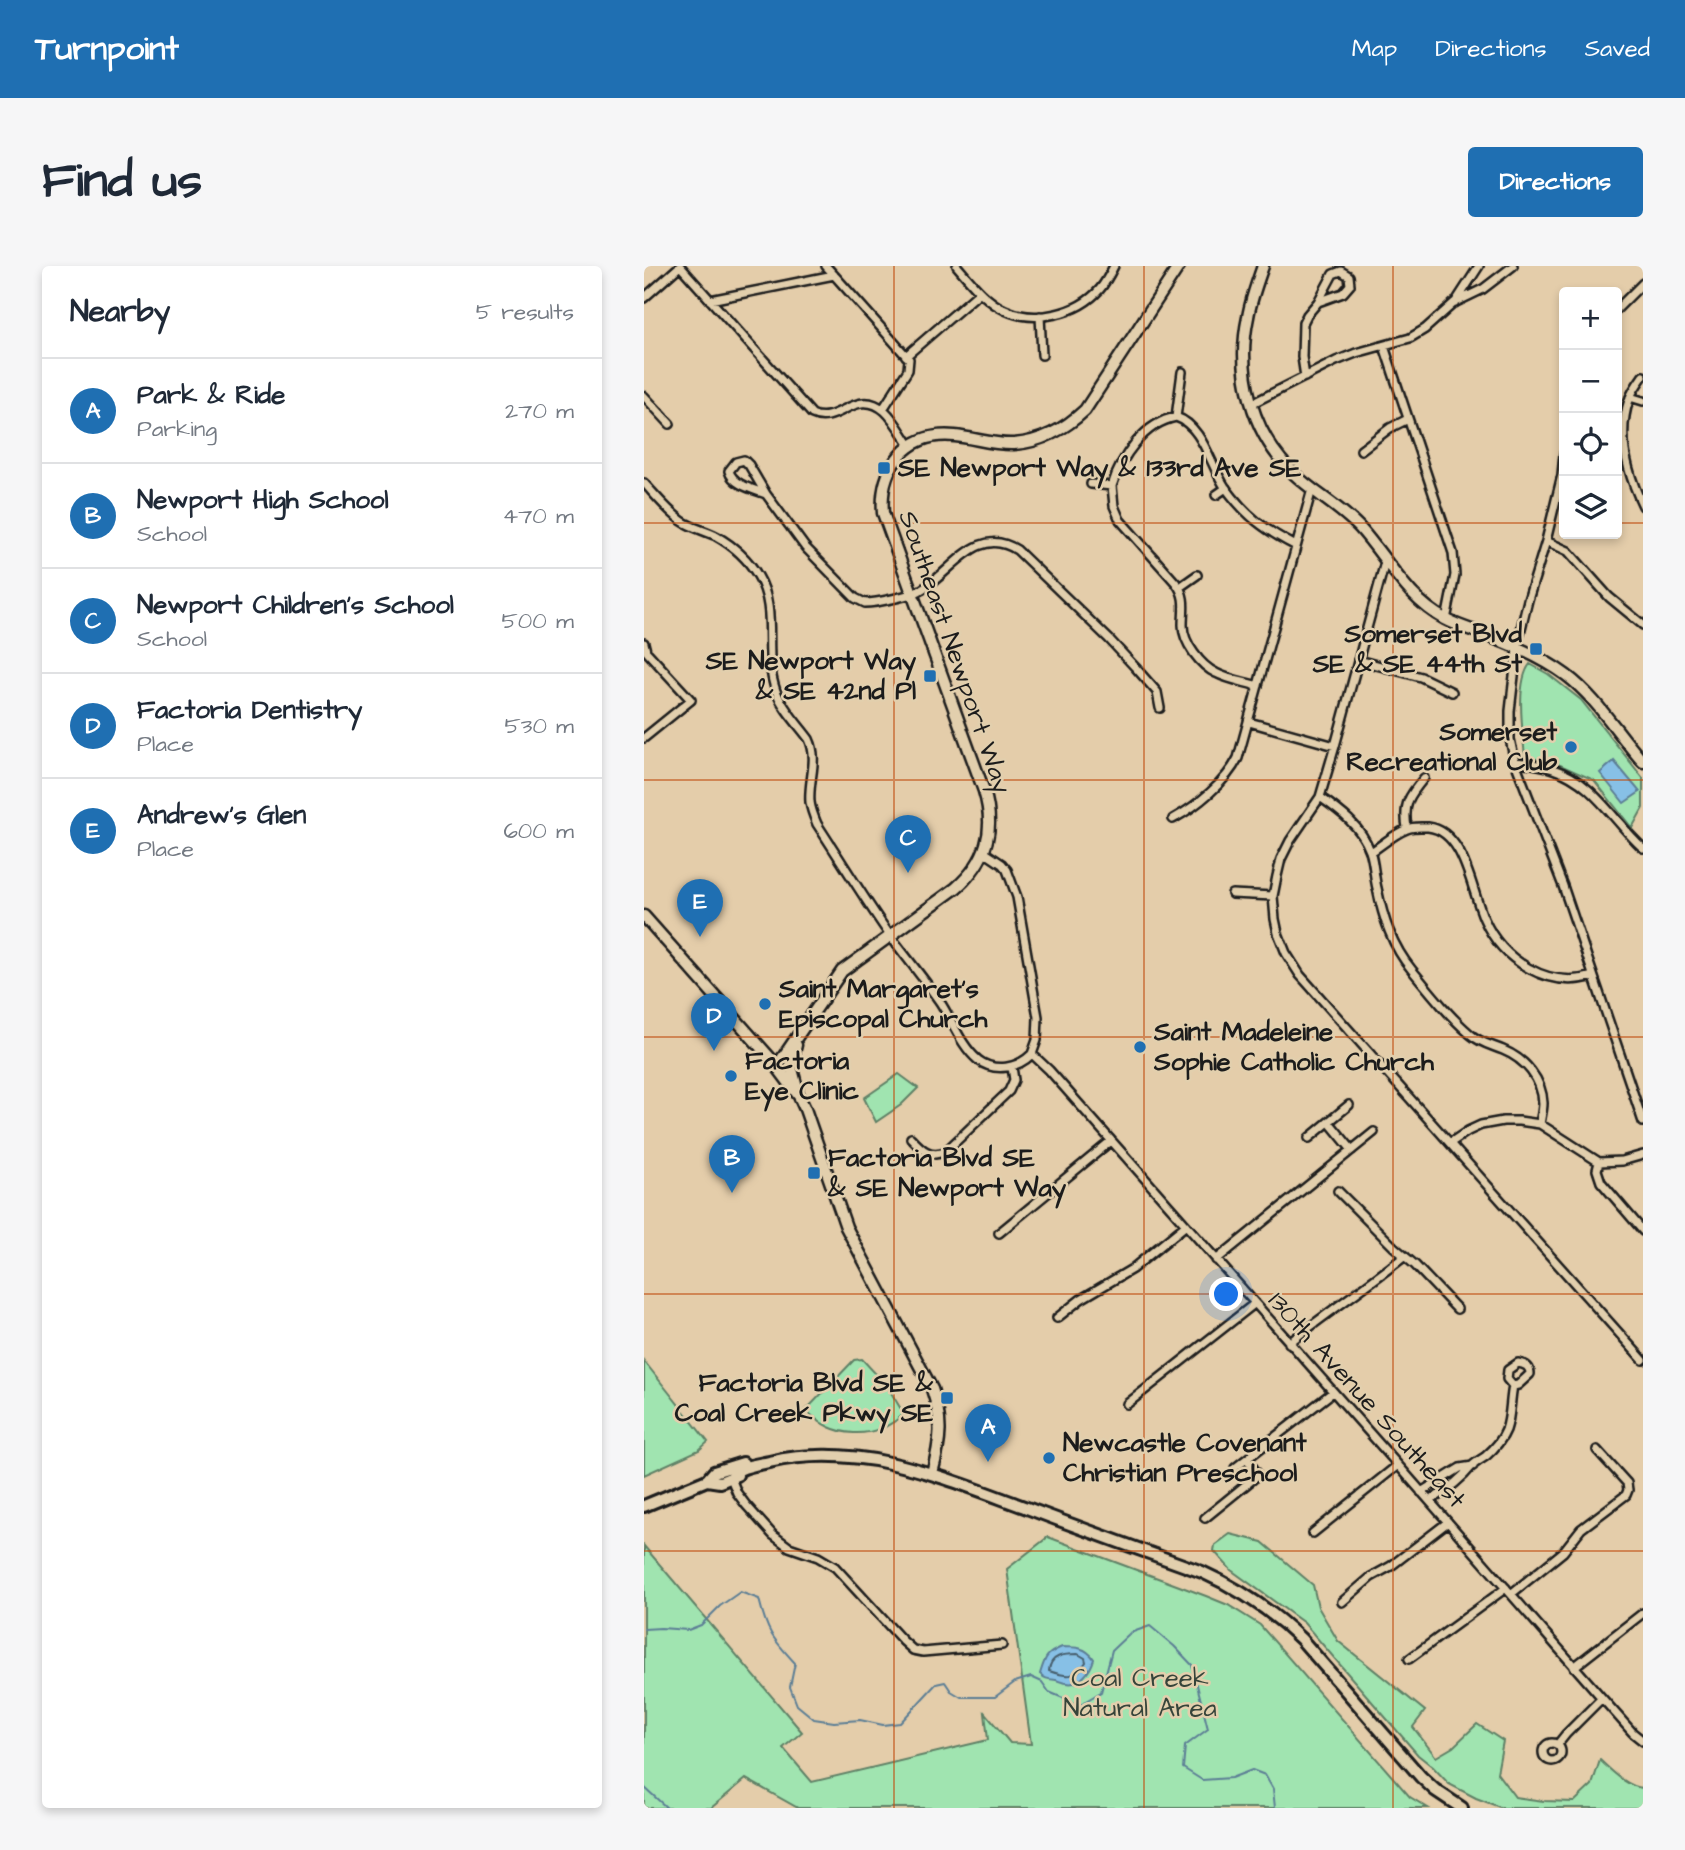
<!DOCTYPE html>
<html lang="en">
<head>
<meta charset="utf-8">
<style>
  :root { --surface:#fff; --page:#f6f6f7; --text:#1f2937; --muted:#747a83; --line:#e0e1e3; --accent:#1f6fb2 }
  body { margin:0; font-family:"Architects Daughter",sans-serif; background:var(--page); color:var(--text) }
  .controls { position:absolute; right:21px; top:21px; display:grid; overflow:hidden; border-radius:7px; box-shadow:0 4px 10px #0003 }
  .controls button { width:63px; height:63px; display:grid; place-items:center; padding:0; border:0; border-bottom:2px solid var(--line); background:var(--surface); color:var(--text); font:35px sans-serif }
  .you { position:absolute; left:583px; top:1029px; width:24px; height:24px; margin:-18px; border:5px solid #fff; border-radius:50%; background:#1a73e8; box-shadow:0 0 0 10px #1a73e833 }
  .badge { display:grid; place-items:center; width:46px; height:46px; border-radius:50%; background:var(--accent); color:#fff; font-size:23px; font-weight:700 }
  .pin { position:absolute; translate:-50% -58px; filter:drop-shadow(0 2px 4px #0008) }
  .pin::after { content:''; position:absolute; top:37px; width:24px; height:21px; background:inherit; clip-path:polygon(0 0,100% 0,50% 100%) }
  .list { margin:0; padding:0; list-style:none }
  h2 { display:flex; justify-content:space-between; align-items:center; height:91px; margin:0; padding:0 28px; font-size:30px }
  h2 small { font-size:23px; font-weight:400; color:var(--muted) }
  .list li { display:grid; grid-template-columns:46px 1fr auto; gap:21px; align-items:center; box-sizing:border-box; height:105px; padding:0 28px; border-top:2px solid var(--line) }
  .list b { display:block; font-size:26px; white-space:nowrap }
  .list p { margin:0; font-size:23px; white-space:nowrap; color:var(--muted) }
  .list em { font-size:23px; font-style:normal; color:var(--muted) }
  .icon { flex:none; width:38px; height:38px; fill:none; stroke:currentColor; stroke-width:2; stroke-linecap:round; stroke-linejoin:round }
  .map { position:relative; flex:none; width:999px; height:1542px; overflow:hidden; border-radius:7px }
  header { display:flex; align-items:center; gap:42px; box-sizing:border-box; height:98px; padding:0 35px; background:var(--accent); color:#fff }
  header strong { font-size:33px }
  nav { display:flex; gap:38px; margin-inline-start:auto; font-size:24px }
  .intro { display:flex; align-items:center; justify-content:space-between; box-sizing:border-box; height:168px; padding:0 42px }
  h1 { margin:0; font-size:49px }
  .button { padding:18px 32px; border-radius:7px; background:var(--accent); color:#fff; font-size:24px; font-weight:700 }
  main { display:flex; gap:42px; padding:0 42px }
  aside { flex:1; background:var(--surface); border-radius:7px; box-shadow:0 4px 10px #0003 }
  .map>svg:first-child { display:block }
</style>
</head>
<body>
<header>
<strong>Turnpoint</strong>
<nav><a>Map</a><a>Directions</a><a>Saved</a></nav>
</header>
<div class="intro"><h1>Find us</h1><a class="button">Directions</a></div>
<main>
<aside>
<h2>Nearby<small>5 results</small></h2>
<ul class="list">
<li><span class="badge">A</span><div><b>Park &amp; Ride</b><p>Parking</p></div><em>270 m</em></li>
<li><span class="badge">B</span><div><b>Newport High School</b><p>School</p></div><em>470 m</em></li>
<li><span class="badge">C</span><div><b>Newport Children's School</b><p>School</p></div><em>500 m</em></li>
<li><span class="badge">D</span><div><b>Factoria Dentistry</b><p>Place</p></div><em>530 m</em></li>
<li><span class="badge">E</span><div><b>Andrew's Glen</b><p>Place</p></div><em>600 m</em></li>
</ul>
</aside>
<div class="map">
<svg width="999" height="1542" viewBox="0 0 999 1542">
  <rect width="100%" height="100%" fill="#e4cdaa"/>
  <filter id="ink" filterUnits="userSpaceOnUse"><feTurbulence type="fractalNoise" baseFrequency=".0143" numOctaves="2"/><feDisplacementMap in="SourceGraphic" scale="14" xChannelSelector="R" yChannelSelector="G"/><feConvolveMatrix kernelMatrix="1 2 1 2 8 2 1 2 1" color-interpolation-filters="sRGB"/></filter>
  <g filter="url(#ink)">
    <path fill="#a0e4b0" stroke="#5e8066" stroke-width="2" d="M 886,398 L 904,408 L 937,434 L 999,512 L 999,542 L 988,562 L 950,514 L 916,499 L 881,491 C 879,468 871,417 886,398 Z
      M 255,808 L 274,822 L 257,839 L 232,856 L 220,832 Z
      M 218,1093 L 243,1120 L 260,1148 C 230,1175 189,1173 162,1144 L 210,1094 Z
      M 0,1095 L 64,1176 L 55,1184 L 0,1209 Z
      M 586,1268 L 618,1276 L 669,1319 L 674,1341 L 694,1375 L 781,1445 L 769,1461 L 792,1491 L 809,1481 L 833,1458 L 859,1475 L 853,1507 L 871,1531 L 900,1535 L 930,1536 L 948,1519 L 956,1494 C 968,1505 983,1521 999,1522 L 999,1542 L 858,1542 L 832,1532 L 805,1518 L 789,1501 L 774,1489 L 660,1357 L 587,1304 L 570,1285 L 571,1279 Z
      M 404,1271 L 562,1330 L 584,1339 L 616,1359 L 766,1531 L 784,1542 L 154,1542 L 102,1513 L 67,1542 L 0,1542 L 0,1280 L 158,1466 L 139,1482 L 168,1516 L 344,1474 L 341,1447 L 366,1477 L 387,1478 L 363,1303 Z"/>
    <path fill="#87c0e6" stroke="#5c7e95" stroke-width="2" d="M 970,495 L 996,526 L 980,537 L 956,507 Z
      M 418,1381 C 432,1381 442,1381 450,1393 C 447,1404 436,1420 423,1417 C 419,1417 415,1415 412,1414 C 404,1413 401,1413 396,1408 C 401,1392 401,1388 418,1381 Z"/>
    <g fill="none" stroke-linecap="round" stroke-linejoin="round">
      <path stroke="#475e6d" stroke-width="2" d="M 434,1388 L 441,1392 L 442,1396 C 431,1413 423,1411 405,1405 C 406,1389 420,1388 434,1388 Z"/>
      <path stroke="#5c7e95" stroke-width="2" d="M 0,1363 L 17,1362 L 44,1364 L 57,1359 L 76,1340 L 96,1326 L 115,1333 C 123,1366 128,1372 151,1397 L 146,1421 L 153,1439 L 170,1453 L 190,1456 L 216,1454 L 239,1459 L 256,1457 L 292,1418 L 301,1416 L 307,1425 L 317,1431 L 351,1431 L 371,1416 L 387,1411 L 398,1416 L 405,1426 L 435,1439 L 457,1426 L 468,1384 L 486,1367 L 506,1360 L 530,1380 L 548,1399 L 564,1463 L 541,1480 L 539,1502 L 558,1514 L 587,1512 L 608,1504 L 621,1509 L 629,1523 L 631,1542
        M 0,1521 L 23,1542"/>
      <defs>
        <path id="street" d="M 36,0 L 168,148 C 193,161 212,120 241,145 C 251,154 259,170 267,181
          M 182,0 L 265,93 L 264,104 L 239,143
          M 313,0 C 327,16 341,35 361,44 C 391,58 434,48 456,23 C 462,16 466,8 470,0
          M 0,32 L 36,0
          M 66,34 L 190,9
          M 811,37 L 835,0
          M 973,43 L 999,17
          M 396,50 L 398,89
          M 740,80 L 809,287 L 811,309 L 802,354
          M 262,90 L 336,26
          M 999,110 C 994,117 988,125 985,134 C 973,169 983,207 999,240
          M 661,111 L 658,91 L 659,57 L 663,49 L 674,36 L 689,8 L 697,5 L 705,10 L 706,19 L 699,27 L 674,36
          M 0,130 L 26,158
          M 986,131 L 999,135
          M 607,138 L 692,95 L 712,87 L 766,72 L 781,63 L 810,37 L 839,23 L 869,0
          M 532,151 C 559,160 566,199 581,221 C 602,250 621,264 652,280
          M 717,184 L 746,162 L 764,153
          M 920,188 L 918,209 L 902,275 L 884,334 L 874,375 L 866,445 L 866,473 L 871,496 L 919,620 L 999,856
          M 0,217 C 12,230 23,244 38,255 C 48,262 60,264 72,270 C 88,279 104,293 114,310 C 135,345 118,387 132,425 C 139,443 154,458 165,473 C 175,494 164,514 166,536 C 167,544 170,551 173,558 C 198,596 221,634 247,671 C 263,692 280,713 296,736 C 308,754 317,780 334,794 C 351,807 374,802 388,788
          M 447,218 L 468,220 C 477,191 500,157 532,151 L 538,106
          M 468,220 L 470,240 L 476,254 L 532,317 C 543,331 539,343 539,359 C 539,377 557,400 572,407 C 585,414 601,416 614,420
          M 122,228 C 109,223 89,219 85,205 L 92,196 L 100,194 L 105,199 L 122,228 L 161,281 L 211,332 L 221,337 C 233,337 264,330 275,325 C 307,309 332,257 373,284 L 465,373 L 491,401 L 513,426 L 516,442
          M 572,229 L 582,222
          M 902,275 L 924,285 L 965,331 L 999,359
          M 741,296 L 691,480 L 676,531 L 646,575 L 637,593 L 633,610 L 629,630 L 631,653 L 634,667 L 642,687 L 656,709 L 999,1094
          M 536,321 L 553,309
          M 0,377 L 2,385 L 47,434 L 0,472
          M 714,394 L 777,411 L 808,426
          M 605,456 L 691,480
          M 871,496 C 884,497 897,499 909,503 C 950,516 969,555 999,582
          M 676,531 C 696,545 717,560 726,585 C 730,596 730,610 733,622 C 739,652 748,680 768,704 C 786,726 805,750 826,768 C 836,777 847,779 859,784 C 881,793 898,813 899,837 C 899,844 897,851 896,858
          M 529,553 C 553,540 582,516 594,492 L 668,223
          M 763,562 C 759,538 765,530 780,512
          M 340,586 L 358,598 L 363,604 L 373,631 L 394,751 L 393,774 L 388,788
          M 727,586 C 738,579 750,568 763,563 C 769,560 777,561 784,561 C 821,565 827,625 840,653 C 858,694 904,724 949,710
          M 588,628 L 629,630
          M 388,788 L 405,804 L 754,1199 L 958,1432 L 989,1467 L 999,1475
          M 685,856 L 708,884
          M 267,872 C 277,883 287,893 302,885 L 365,825 L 370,814 L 368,801
          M 665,872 L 705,839
          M 806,877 L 824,865 L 837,859 L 859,855 L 875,855 L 896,858 L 955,896 L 978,895 L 999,889
          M 955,896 L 953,904 L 957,916 L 999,965
          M 694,925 L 750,981 L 771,999 L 813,1043
          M 355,967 L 467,875
          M 572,994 L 730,866
          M 413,1052 L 437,1033 L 488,1003 L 542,959
          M 645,1077 C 683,1047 723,1020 761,990
          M 483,1138 L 610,1038
          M 591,1202 L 689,1126
          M 87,1212 L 93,1227 L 102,1239 L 129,1269 L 145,1281 L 174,1291 L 191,1301 L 259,1375 L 269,1384 L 279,1386 L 358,1379
          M 777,1226 L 816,1202 L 829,1200
          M 786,1235 C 802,1225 816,1215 828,1200 C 832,1196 838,1193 842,1190 C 850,1183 858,1174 862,1164 C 867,1150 866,1134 869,1120 L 874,1119 L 886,1108 C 886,1100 881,1098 874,1097 L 864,1104 L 863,1113 L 869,1120
          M 561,1252 L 614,1209 L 603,1193
          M 669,1267 L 754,1199
          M 867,1328 L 919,1286 L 937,1263 L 982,1229 L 984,1224 L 983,1217 L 953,1184
          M 698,1336 L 727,1311 L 747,1300 L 804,1256
          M 765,1393 L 862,1322
          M 930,1401 L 999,1347
          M899 1486a9 9 0 1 1 18 0a9 9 0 1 1-18 0Z
          M 914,1478 L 922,1468 L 958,1432"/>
        <path id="secondary" d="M 619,0 C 613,17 607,33 604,51 C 592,107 608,167 649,207 C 670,227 695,240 715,261 C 744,293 762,332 801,353 C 812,359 825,363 836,367 C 866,378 896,390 922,409 C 953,432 973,467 999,496
          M 0,650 L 128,794 L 155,830 L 161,843 L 202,961 L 288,1123 C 299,1155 297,1175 288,1207
          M 152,779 L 147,799 L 153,822
          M 133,800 L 198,705 L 312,622 C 343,595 352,564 340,525 L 239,247 C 235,202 263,165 311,170 C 331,172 350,179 370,178 C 397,176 422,162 441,144 L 535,0"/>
        <path id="primary" d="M 87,1212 C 94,1200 112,1199 125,1196 C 217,1175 298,1211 383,1242 C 441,1264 500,1285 558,1306 C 596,1323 627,1344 657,1373 L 777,1511 L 791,1524 L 818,1542
          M 63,1214 L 76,1216 L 93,1209
          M 0,1240 L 63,1214 L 70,1206 L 99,1197"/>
      </defs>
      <use href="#street" stroke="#1c1c1c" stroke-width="12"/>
      <use href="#secondary" stroke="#1c1c1c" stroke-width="15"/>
      <use href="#primary" stroke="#1c1c1c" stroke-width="16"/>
      <use href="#street" stroke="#e2cfad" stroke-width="7"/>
      <use href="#secondary" stroke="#e2cfad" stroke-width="10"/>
      <use href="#primary" stroke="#e2cfad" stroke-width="10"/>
    </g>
  </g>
  <path fill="none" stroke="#bf4d0f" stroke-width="2" stroke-opacity="0.55" d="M 250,0 L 250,1542M 500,0 L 500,1542M 749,0 L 749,1542M 0,257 L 920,257M 973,257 L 999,257M 0,514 L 999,514M 0,771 L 999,771M 0,1028 L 999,1028M 0,1285 L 999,1285"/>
  <g fill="#1f6fb2" stroke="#e2cfad" stroke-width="2.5">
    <rect x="233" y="195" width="14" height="14" rx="3.5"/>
    <rect x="885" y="376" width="14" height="14" rx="3.5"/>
    <rect x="279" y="403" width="14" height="14" rx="3.5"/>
    <circle cx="927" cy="481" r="7"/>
    <circle cx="121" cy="738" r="7"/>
    <circle cx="496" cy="781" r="7"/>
    <circle cx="87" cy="810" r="7"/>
    <rect x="163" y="900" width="14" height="14" rx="3.5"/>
    <rect x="296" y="1125" width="14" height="14" rx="3.5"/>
    <circle cx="405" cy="1192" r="7"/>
  </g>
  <g text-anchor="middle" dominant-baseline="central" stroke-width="5" stroke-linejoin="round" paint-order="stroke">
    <g font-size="26" font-weight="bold" fill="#1c1c1c" stroke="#e2cfad" text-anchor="start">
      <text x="254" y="202">SE Newport Way &amp; 133rd Ave SE</text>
      <text x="878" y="368" text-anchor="end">Somerset Blvd<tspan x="878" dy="30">SE &amp; SE 44th St</tspan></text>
      <text x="272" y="395" text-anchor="end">SE Newport Way<tspan x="272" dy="30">&amp; SE 42nd Pl</tspan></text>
      <text x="913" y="466" text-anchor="end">Somerset<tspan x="913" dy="30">Recreational Club</tspan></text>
      <text x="135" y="723">Saint Margaret's<tspan x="135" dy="30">Episcopal Church</tspan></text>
      <text x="510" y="766">Saint Madeleine<tspan x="510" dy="30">Sophie Catholic Church</tspan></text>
      <text x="101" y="795">Factoria<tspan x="101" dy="30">Eye Clinic</tspan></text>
      <text x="184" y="892">Factoria Blvd SE<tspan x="184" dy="30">&amp; SE Newport Way</tspan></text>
      <text x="289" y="1117" text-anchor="end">Factoria Blvd SE &amp;<tspan x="289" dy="30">Coal Creek Pkwy SE</tspan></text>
      <text x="419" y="1177">Newcastle Covenant<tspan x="419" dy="30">Christian Preschool</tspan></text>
    </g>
    <g font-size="26" fill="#1c1c1c" stroke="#e2cfad">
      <text transform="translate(311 386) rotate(71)">Southeast Newport Way</text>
      <text transform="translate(723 1134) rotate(48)">130th Avenue Southeast</text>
    </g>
    <g font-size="26" fill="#36443a" stroke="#e2cfad">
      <text x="496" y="1412">Coal Creek<tspan x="496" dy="30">Natural Area</tspan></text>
    </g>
  </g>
</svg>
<div class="controls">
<button>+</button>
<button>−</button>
<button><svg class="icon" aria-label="locate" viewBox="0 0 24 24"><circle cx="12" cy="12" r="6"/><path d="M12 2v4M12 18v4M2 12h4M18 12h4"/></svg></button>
<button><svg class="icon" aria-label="layers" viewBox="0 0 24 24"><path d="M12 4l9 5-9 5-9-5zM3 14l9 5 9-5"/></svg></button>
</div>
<div class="you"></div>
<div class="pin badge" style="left:344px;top:1196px">A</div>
<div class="pin badge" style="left:88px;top:927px">B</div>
<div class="pin badge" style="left:264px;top:607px">C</div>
<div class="pin badge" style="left:70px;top:785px">D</div>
<div class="pin badge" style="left:56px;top:671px">E</div>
</div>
</main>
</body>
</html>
